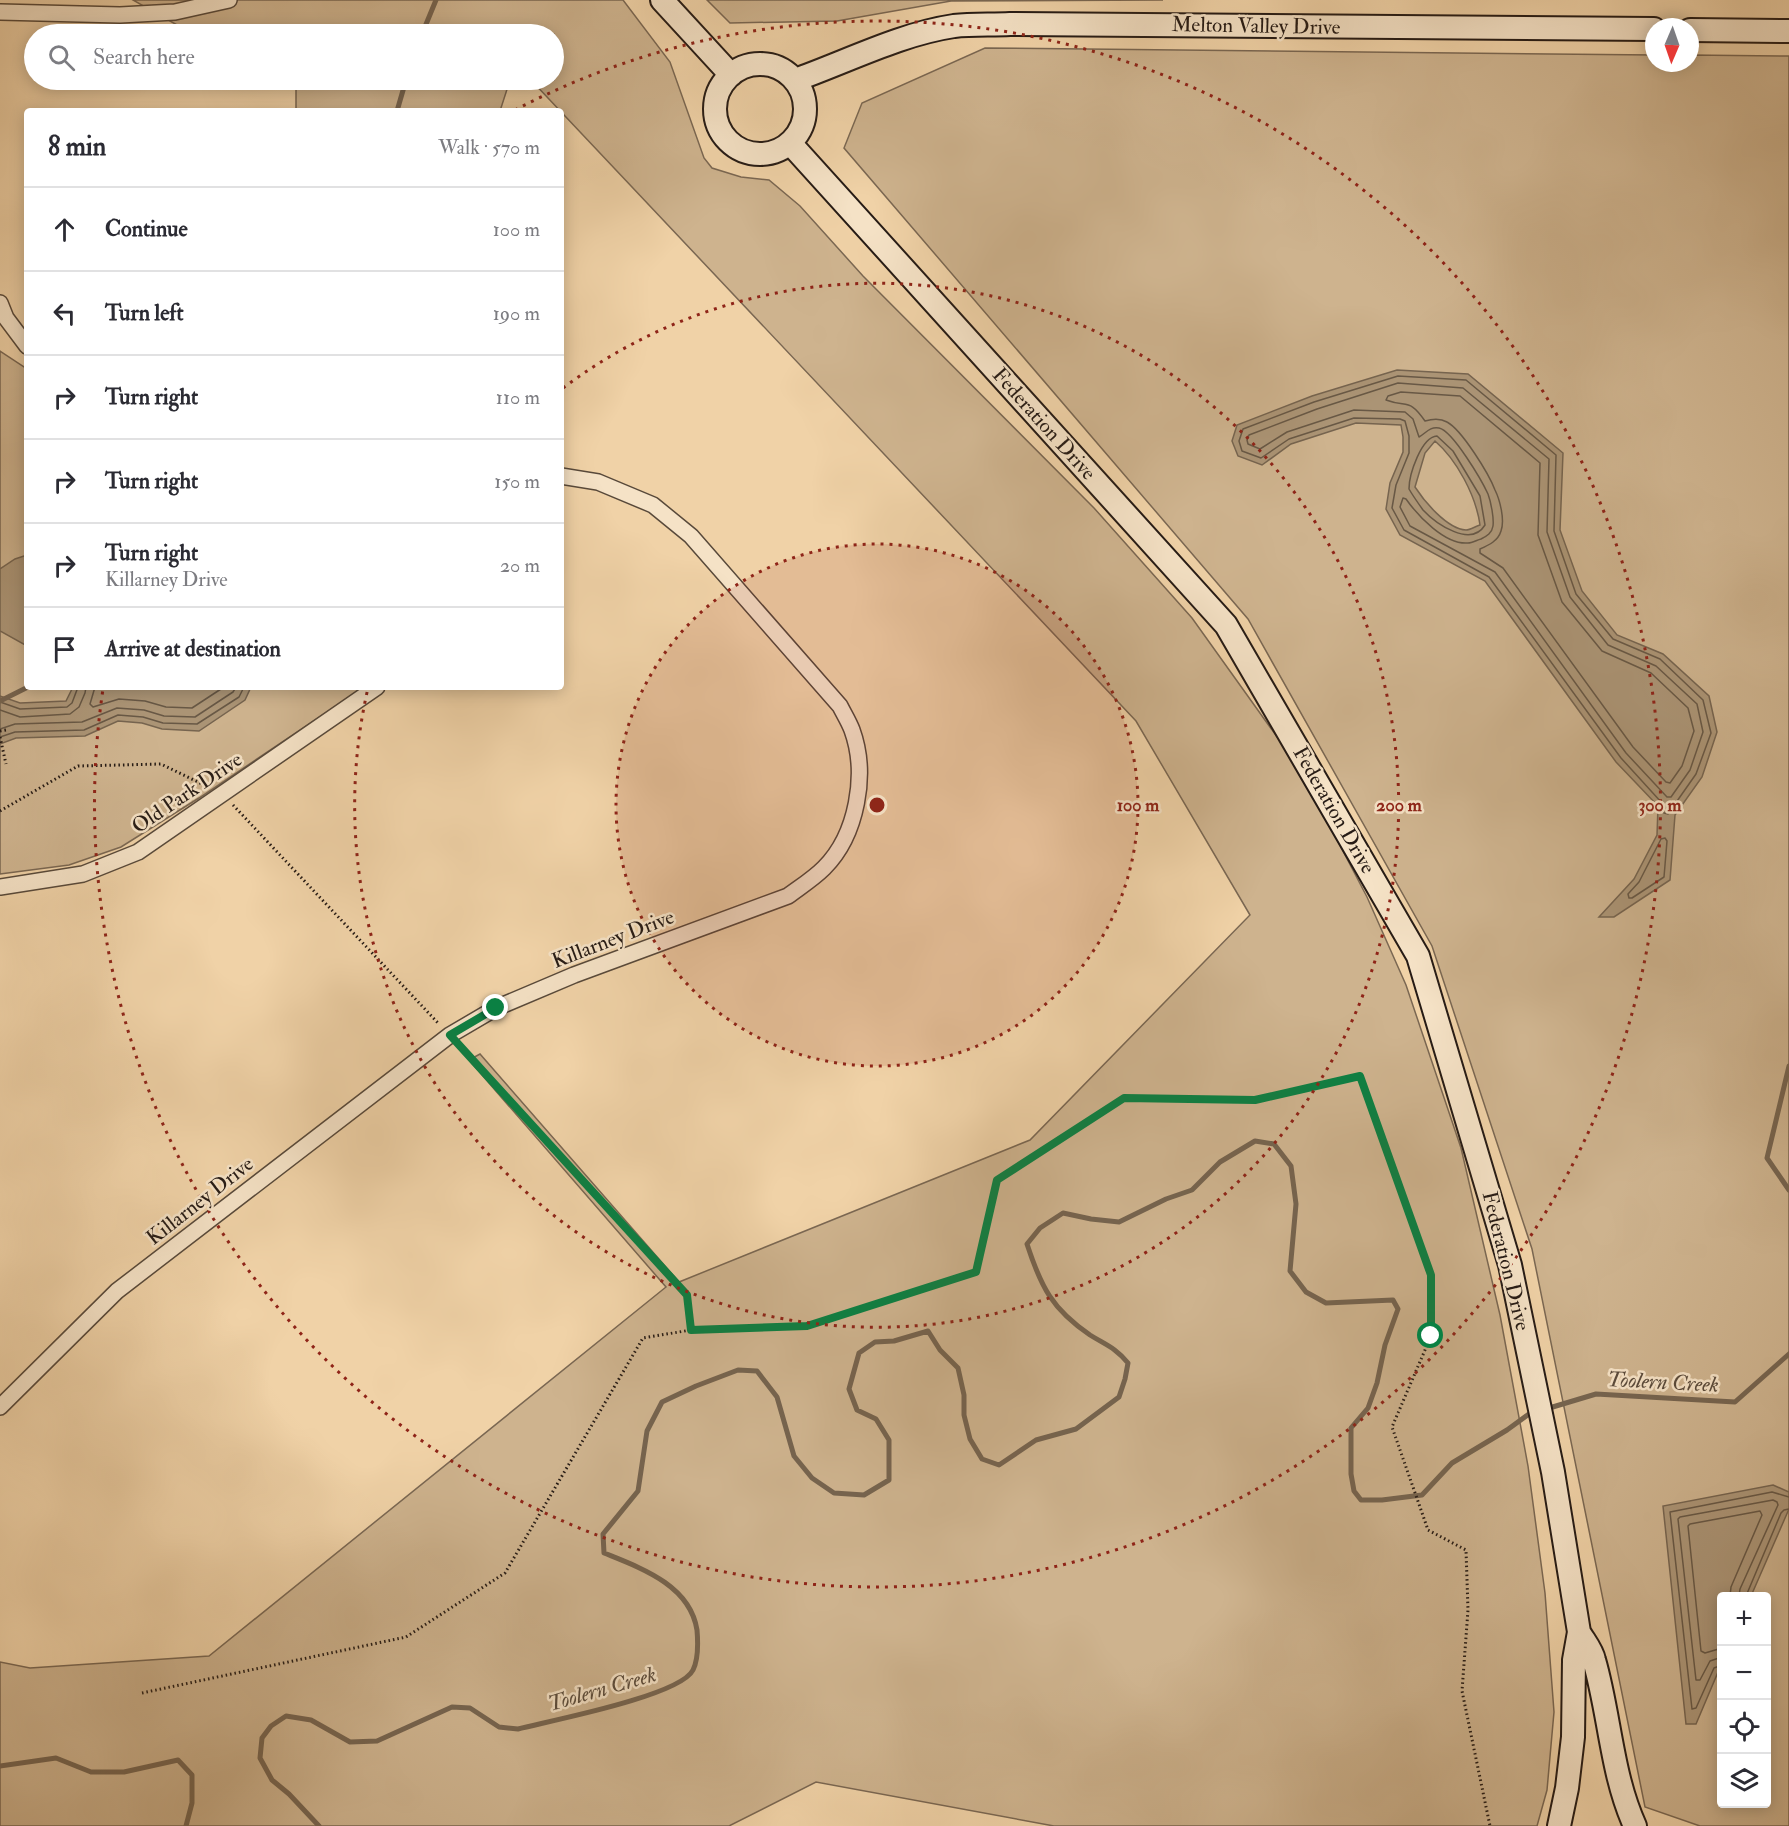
<!DOCTYPE html>
<html lang="en">
<head>
<meta charset="utf-8">
<style>
  :root { --surface:#fff; --page:#f2f2f3; --text:#2b2b33; --muted:#7c7c81; --line:#e1e1e2 }
  body { margin:0; font-family:"IM FELL Double Pica",serif; background:var(--page); color:var(--text) }
  .controls { position:absolute; right:18px; bottom:18px; display:grid; overflow:hidden; border-radius:6px; box-shadow:0 3px 15px #0003 }
  .controls button { width:54px; height:54px; display:grid; place-items:center; padding:0; border:0; border-bottom:2px solid var(--line); background:var(--surface); color:var(--text); font:30px sans-serif }
  .compass { position:absolute; left:1645px; top:18px; width:54px; height:54px; border-radius:50%; background:var(--surface); box-shadow:0 3px 15px #0003; rotate:182deg }
  .stop { position:absolute; width:18px; height:18px; margin:-14px; border:4px solid #0b8043; border-radius:50%; background:#fff }
  .stop.end { background:#0b8043; border-color:#fff; box-shadow:0 2px 6px #0008 }
  .list { margin:0; padding:0; list-style:none }
  h2 { display:flex; justify-content:space-between; align-items:center; height:78px; margin:0; padding:0 24px; font-size:26px }
  h2 small { font-size:20px; font-weight:400; color:var(--muted) }
  .list li { display:grid; grid-template-columns:39px 1fr auto; gap:18px; align-items:center; box-sizing:border-box; height:84px; padding:0 24px; border-top:2px solid var(--line) }
  .list b { display:block; font-size:22px; white-space:nowrap }
  .list p { margin:0; font-size:20px; white-space:nowrap; color:var(--muted) }
  .list em { font-size:20px; font-style:normal; color:var(--muted) }
  .icon { flex:none; width:33px; height:33px; fill:none; stroke:currentColor; stroke-width:2; stroke-linecap:round; stroke-linejoin:round }
  .map { position:relative; flex:none; width:1789px; height:1826px; overflow:hidden }
  .search { position:absolute; background:var(--surface); box-shadow:0 3px 15px #0003; left:24px; top:24px; width:540px; height:66px; display:flex; align-items:center; gap:15px; box-sizing:border-box; padding:0 21px; border-radius:33px; color:var(--muted); font-size:22px }
  .panel { position:absolute; background:var(--surface); box-shadow:0 3px 15px #0003; left:24px; top:108px; width:540px; height:582px; border-radius:6px }
  .map>svg:first-child { display:block }
</style>
</head>
<body>
<div class="map">
<svg width="1789" height="1826" viewBox="0 0 1789 1826">
  <rect width="100%" height="100%" fill="#f0d2a7"/>
  <filter id="stains"><feTurbulence type="fractalNoise" baseFrequency=".00333" numOctaves="4"/><feColorMatrix values="0 0 0 0 .2 0 0 0 0 .09 0 0 0 0 .02 0 0 0 .5 -.17"/></filter>
  <radialGradient id="worn" r=".72"><stop offset=".6" stop-color="#630" stop-opacity="0"/><stop offset="1" stop-color="#630" stop-opacity=".3"/></radialGradient>
  <path fill="#ceb38e" stroke="#7a6752" stroke-width="1.5" fill-rule="evenodd" d="M 133,0 L 623,0 L 670,62 L 704,158 L 712,168 L 741,177 L 769,180 L 800,206 L 863,276 L 1094,508 L 1192,618 L 1300,769 L 1367,897 L 1406,985 L 1461,1148 L 1500,1315 L 1528,1466 L 1545,1593 L 1554,1712 L 1547,1790 L 1537,1826 L 1054,1826 L 816,1782 L 729,1826 L 0,1826 L 0,1662 L 30,1668 L 209,1656 L 666,1287 L 469,1060 L 480,1054 L 679,1282 L 1030,1140 L 1250,915 L 1136,721 L 531,80 L 554,80 L 554,34 L 297,34 L 296,26 L 177,25 Z
    M 707,0 L 1163,0 L 951,1 L 837,21 L 730,23 Z
    M 985,48 L 1654,55 L 1654,63 L 1690,63 L 1690,55 L 1789,56 L 1789,1826 L 1700,1826 L 1645,1807 L 1532,1249 L 1432,946 L 1248,619 L 844,148 L 862,103 ZM 1722,1596 L 1766,1596 L 1766,1804 L 1722,1804 Z
    M 296,80 L 510,80 L 500,111 L 296,111 Z
    M 0,351 L 27,369 L 27,687 L 364,687 L 199,798 L 121,847 L 69,865 L 0,874 Z"/>
  <path fill="#ab9475" stroke="#76644f" stroke-width="1.5" fill-rule="evenodd" d="M 1397,370 L 1468,374 L 1563,453 L 1560,530 L 1582,591 L 1617,635 L 1663,654 L 1709,696 L 1717,732 L 1702,777 L 1675,815 L 1670,880 L 1614,917 L 1599,917 L 1634,879 L 1657,835 L 1658,806 L 1616,762 L 1485,581 L 1400,535 L 1386,509 L 1390,483 L 1403,452 L 1403,437 L 1401,425 L 1356,423 L 1291,444 L 1262,465 L 1238,456 L 1232,441 L 1237,425 L 1312,396 ZM 1435,441 C 1457,460 1476,496 1480,525 C 1476,526 1470,530 1466,530 C 1447,529 1424,501 1415,487 L 1425,453 Z
    M 27,555 L 27,646 L 0,631 L 0,569 L 15,559 Z
    M 73,687 L 251,687 L 245,700 L 199,731 L 162,729 L 142,723 L 118,721 L 85,736 L 16,738 L 0,744 L 0,696 L 20,703 L 66,701 Z
    M 1773,1485 L 1789,1492 L 1789,1509 L 1751,1596 L 1722,1596 L 1721,1665 L 1696,1724 L 1686,1724 L 1663,1506 Z"/>
  <g fill="none" stroke-linecap="round" stroke-linejoin="round">
    <path stroke="#685845" stroke-width="1.5" d="M 1398,376 L 1466,380 L 1556,455 L 1554,531 L 1576,594 L 1613,639 L 1660,659 L 1703,700 L 1711,733 L 1696,774 L 1668,814 L 1664,813 L 1662,803 L 1621,758 L 1489,577 L 1404,530 L 1392,508 L 1396,485 L 1409,453 L 1409,436 L 1405,421 L 1400,419 L 1354,418 L 1289,439 L 1261,458 L 1242,451 L 1239,441 L 1243,429 L 1314,402 Z
      M 1398,383 L 1463,388 L 1549,459 L 1547,532 L 1570,597 L 1608,645 L 1656,666 L 1697,704 L 1703,732 L 1690,770 L 1671,797 L 1667,797 L 1626,753 L 1495,572 L 1410,526 L 1400,507 L 1403,498 L 1406,499 C 1418,516 1445,545 1468,543 C 1472,543 1477,540 1481,539 C 1487,536 1492,533 1493,526 C 1494,518 1491,502 1488,494 C 1482,481 1453,431 1439,428 C 1430,426 1425,434 1419,437 L 1413,419 L 1405,412 L 1354,410 L 1287,432 L 1260,449 L 1248,444 L 1247,440 L 1249,435 L 1317,409 Z
      M 1401,392 L 1460,396 L 1540,463 L 1538,535 L 1562,602 L 1602,651 L 1651,673 L 1688,708 L 1694,731 L 1682,766 L 1670,783 L 1666,782 L 1633,747 L 1503,568 L 1480,553 L 1480,549 C 1489,545 1498,541 1501,531 C 1505,520 1500,500 1495,490 C 1489,474 1462,430 1447,422 C 1440,418 1432,419 1425,421 C 1409,398 1408,408 1386,400 L 1388,396 Z
      M 1437,436 L 1453,451 L 1480,496 L 1485,525 C 1471,548 1436,524 1423,510 C 1418,503 1413,496 1409,489 C 1409,475 1421,437 1437,436 Z
      M 95,687 L 90,704 L 93,707 L 119,699 L 145,701 L 166,707 L 192,708 L 224,687
      M 0,702 L 20,709 L 67,707 L 72,703 L 78,687
      M 0,710 L 20,717 L 70,714 L 79,707 L 85,693 L 86,687
      M 0,729 L 15,724 L 82,722 L 117,708 L 144,710 L 164,716 L 195,717 L 233,692 L 236,687
      M 0,737 L 15,732 L 84,730 L 118,715 L 143,717 L 163,723 L 197,724 L 239,697 L 244,687
      M 1665,838 L 1667,841 L 1664,877 L 1632,898 L 1629,898 L 1628,894 L 1639,882 L 1661,839 Z
      M 1746,1596 L 1781,1513 L 1784,1510 L 1789,1509
      M 1722,1648 L 1705,1653 L 1701,1651 L 1688,1526 L 1690,1524 L 1760,1511 L 1762,1515 L 1731,1587 L 1730,1596
      M 1722,1657 L 1710,1661 L 1700,1680 L 1696,1680 L 1678,1519 L 1680,1517 L 1773,1500 L 1777,1502 L 1778,1505 L 1740,1589 L 1739,1596
      M 1722,1665 L 1714,1668 L 1696,1708 L 1692,1709 L 1670,1512 L 1772,1492 L 1789,1497"/>
    <path stroke="#76644f" stroke-width="5" d="M 422,34 L 436,0
      M 397,111 L 406,80
      M 0,701 L 28,687
      M 1789,1066 L 1767,1158 L 1789,1190
      M 1546,1409 L 1596,1394 L 1735,1402 L 1789,1354
      M 0,1766 L 56,1758 L 91,1772 L 124,1772 L 178,1760 L 192,1775 L 192,1803 L 186,1826
      M 319,1826 L 289,1794 L 272,1780 L 260,1758 L 262,1738 L 271,1726 L 286,1716 L 311,1720 L 350,1742 L 377,1741 L 452,1707 L 470,1708 L 499,1727 L 518,1729 C 549,1721 680,1696 693,1670 C 699,1658 698,1642 697,1630 C 690,1585 641,1568 604,1553 L 603,1534 L 638,1491 L 647,1431 L 662,1402 L 696,1386 L 738,1370 L 757,1371 L 777,1397 L 794,1456 L 812,1478 L 834,1493 L 864,1495 L 889,1480 L 889,1440 L 876,1419 L 857,1410 L 849,1389 L 859,1353 L 875,1342 L 894,1341 L 928,1331 L 940,1350 L 958,1368 L 964,1395 L 964,1415 L 970,1439 L 982,1459 L 999,1465 L 1036,1440 L 1076,1429 L 1119,1397 L 1125,1379 L 1128,1363 C 1116,1348 1106,1345 1090,1335 C 1052,1309 1041,1287 1027,1244 L 1040,1228 L 1063,1213 L 1091,1219 L 1119,1222 L 1166,1199 L 1192,1190 L 1220,1162 L 1255,1141 L 1274,1144 L 1291,1166 L 1296,1204 L 1290,1271 L 1306,1292 L 1326,1303 L 1393,1300 L 1398,1309 L 1385,1345 L 1377,1383 L 1368,1408 L 1351,1428 L 1351,1474 L 1354,1491 L 1361,1500 L 1382,1500 L 1422,1495 L 1452,1463 L 1507,1430 L 1529,1414 L 1534,1413"/>
    <defs>
      <path id="street" d="M 0,12 L 120,15 L 175,12 L 229,0
        M 0,303 L 6,318 L 27,346
        M 0,887 L 83,874 L 138,852 L 377,687
        M 0,1407 L 117,1291 L 450,1035 L 496,1008 L 574,975 L 788,896 C 800,887 813,879 824,868 C 857,835 868,774 852,730 C 849,722 844,714 840,706 L 691,536 L 653,505 L 598,482 L 561,476"/>
      <path id="secondary" d="M 662,0 L 731,75
        M 1690,30 L 1789,31
        M715 109a45 45 0 1 1 90 0a45 45 0 1 1-90 0Z
        M 795,80 C 846,62 900,34 954,26 C 972,24 992,25 1010,24 L 1654,29
        M 790,143 L 1226,625 L 1418,956 L 1510,1265 L 1553,1472 L 1579,1632 L 1574,1660 L 1573,1737 L 1567,1788 L 1559,1826
        M 1579,1632 C 1584,1641 1592,1650 1594,1660 C 1610,1715 1611,1773 1635,1826"/>
    </defs>
    <use href="#street" stroke="#58493a" stroke-width="18"/>
    <use href="#secondary" stroke="#261b15" stroke-width="26"/>
    <path stroke="#261b15" stroke-width="3" stroke-dasharray="1.5 3" stroke-linecap="butt" d="M 0,731 L 6,730
      M 0,737 L 6,764
      M 233,805 L 438,1023
      M 0,811 L 78,766 L 161,764 L 206,786
      M 461,1048 L 687,1295 L 691,1330
      M 142,1693 L 406,1637 L 505,1573 L 643,1338 L 691,1330 L 807,1326 L 976,1272 L 997,1181 L 1124,1098 L 1255,1100 L 1360,1076 L 1430,1274 L 1431,1336 L 1392,1427 L 1428,1530 L 1466,1550 L 1468,1610 L 1462,1691 L 1490,1826"/>
    <use href="#street" stroke="#f5e2c6" stroke-width="15"/>
    <use href="#secondary" stroke="#f5e2c6" stroke-width="22"/>
  </g>
  <g fill="none" stroke-linecap="round" stroke-linejoin="round">
    <path stroke="#0b8043" stroke-width="8" d="M 496,1008 L 450,1035 L 687,1295 L 691,1330 L 807,1326 L 976,1272 L 997,1180 L 1124,1098 L 1255,1100 L 1360,1076 L 1431,1275 L 1431,1336"/>
  </g>
  <circle cx="877" cy="805" r="261" fill="#8f2418" fill-opacity=".12"/>
  <g fill="none" stroke="#8f2418" stroke-width="3" stroke-dasharray="3 6">
    <circle cx="877" cy="805" r="261"/>
    <path d="M563 388A522 522 0 1 1 368 688"/>
    <path d="M515 110A783 783 0 1 1 103 689"/>
  </g>
  <g text-anchor="middle" dominant-baseline="central" stroke-width="5" stroke-linejoin="round" paint-order="stroke">
    <g font-size="21" fill="#261b15" stroke="#f5e2c6">
      <text transform="translate(1256 26) rotate(1)">Melton Valley Drive</text>
      <text transform="translate(1044 424) rotate(48)">Federation Drive</text>
      <text transform="translate(187 793) rotate(-34)">Old Park Drive</text>
      <text transform="translate(1334 810) rotate(60)">Federation Drive</text>
      <text transform="translate(613 939) rotate(-21)">Killarney Drive</text>
      <text transform="translate(200 1201) rotate(-38)">Killarney Drive</text>
      <text transform="translate(1506 1261) rotate(76)">Federation Drive</text>
    </g>
    <g font-size="22" font-style="italic" fill="#5b4b3b" stroke="#f5e2c6">
      <text transform="translate(1663 1382) rotate(3)">Toolern Creek</text>
      <text transform="translate(602 1689) rotate(-16)">Toolern Creek</text>
    </g>
  </g>
  <circle cx="877" cy="805" r="9" fill="#8f2418" stroke="#f5e2c6" stroke-width="3"/>
  <g font-size="18" text-anchor="middle" font-weight="bold" fill="#8f2418" stroke="#f5e2c6" stroke-width="5" stroke-linejoin="round" paint-order="stroke">
    <text x="1138" y="811">100 m</text>
    <text x="1399" y="811">200 m</text>
    <text x="1660" y="811">300 m</text>
  </g>
  <rect width="100%" height="100%" filter="url(#stains)"/>
  <rect width="100%" height="100%" fill="url(#worn)"/>
</svg>
<div class="controls">
<button>+</button>
<button>−</button>
<button><svg class="icon" aria-label="locate" viewBox="0 0 24 24"><circle cx="12" cy="12" r="6"/><path d="M12 2v4M12 18v4M2 12h4M18 12h4"/></svg></button>
<button><svg class="icon" aria-label="layers" viewBox="0 0 24 24"><path d="M12 4l9 5-9 5-9-5zM3 14l9 5 9-5"/></svg></button>
</div>
<svg class="compass" viewBox="-18 -18 36 36"><path d="M0-13l5 13h-10z" fill="#e53935"/><path d="M0 13l5-13h-10z" fill="#7c7c81"/></svg>
<div class="stop" style="left:1431px;top:1336px"></div>
<div class="stop end" style="left:496px;top:1008px"></div>
<div class="search"><svg class="icon" aria-label="search" viewBox="0 0 24 24"><circle cx="10" cy="10" r="6"/><path d="M15 15l6 6"/></svg>Search here</div>
<section class="panel">
<h2>8 min<small>Walk · 570 m</small></h2>
<ul class="list">
<li><svg class="icon" aria-label="ahead" viewBox="0 0 24 24"><path d="M12 20V5M6 11l6-6 6 6"/></svg><div><b>Continue</b></div><em>100 m</em></li>
<li><svg class="icon" aria-label="left" viewBox="0 0 24 24"><path d="M17 20v-9H6M10 6l-5 5 5 5"/></svg><div><b>Turn left</b></div><em>190 m</em></li>
<li><svg class="icon" aria-label="right" viewBox="0 0 24 24"><path d="M7 20v-9h11M14 6l5 5-5 5"/></svg><div><b>Turn right</b></div><em>110 m</em></li>
<li><svg class="icon" aria-label="right" viewBox="0 0 24 24"><path d="M7 20v-9h11M14 6l5 5-5 5"/></svg><div><b>Turn right</b></div><em>150 m</em></li>
<li><svg class="icon" aria-label="right" viewBox="0 0 24 24"><path d="M7 20v-9h11M14 6l5 5-5 5"/></svg><div><b>Turn right</b><p>Killarney Drive</p></div><em>20 m</em></li>
<li><svg class="icon" aria-label="arrive" viewBox="0 0 24 24"><path d="M6 21V4h12l-3 4 3 4H6"/></svg><div><b>Arrive at destination</b></div></li>
</ul>
</section>
</div>
</body>
</html>
